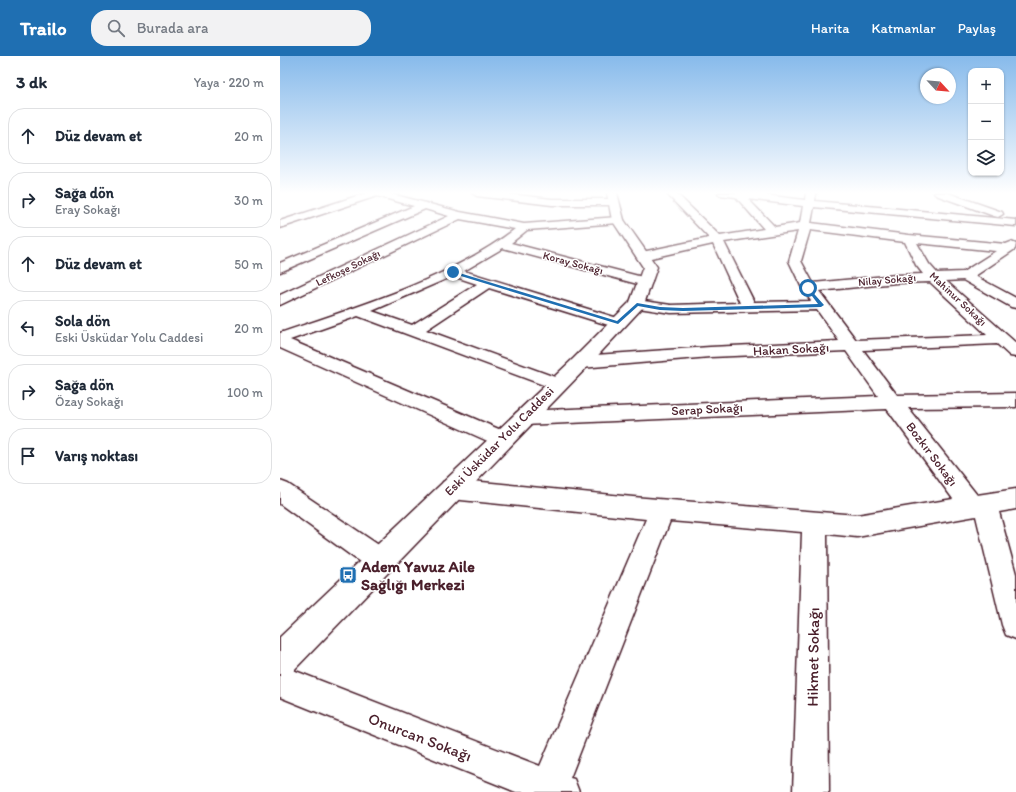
<!DOCTYPE html>
<html lang="tr">
<head>
<meta charset="utf-8">
<style>
  :root { --surface:#fff; --page:#f2f2f3; --text:#1f2937; --muted:#747a83; --line:#e0e1e3; --accent:#1f6fb2 }
  body { margin:0; font-family:Itim,sans-serif; background:var(--page); color:var(--text) }
  .controls { position:absolute; right:12px; top:12px; display:grid; overflow:hidden; border-radius:8px; box-shadow:0 1px 3px #0004 }
  .controls button { width:36px; height:36px; display:grid; place-items:center; padding:0; border:0; border-bottom:1px solid var(--line); background:var(--surface); color:var(--text); font:20px sans-serif }
  .compass { position:absolute; left:640px; top:12px; width:36px; height:36px; border-radius:50%; background:var(--surface); box-shadow:0 1px 3px #0004; rotate:116deg }
  .stop { position:absolute; width:12px; height:12px; margin:-9px; border:3px solid #1f6fb2; border-radius:50%; background:#fff }
  .stop.end { background:#1f6fb2; border-color:#fff; box-shadow:0 1px 4px #0008 }
  .list { margin:0; padding:0; list-style:none }
  h2 { display:flex; justify-content:space-between; align-items:center; height:52px; margin:0; padding:0 16px; font-size:17px }
  h2 small { font-size:13px; font-weight:400; color:var(--muted) }
  .list li { display:grid; grid-template-columns:26px 1fr auto; gap:12px; align-items:center; box-sizing:border-box; height:56px; margin:0 8px 8px; padding:0 8px; border:1px solid var(--line); border-radius:16px }
  .list b { display:block; font-size:15px; white-space:nowrap }
  .list p { margin:0; font-size:13px; white-space:nowrap; color:var(--muted) }
  .list em { font-size:13px; font-style:normal; color:var(--muted) }
  .icon { flex:none; width:22px; height:22px; fill:none; stroke:currentColor; stroke-width:2; stroke-linecap:round; stroke-linejoin:round }
  .map { position:relative; flex:none; width:736px; height:736px; overflow:hidden }
  header { display:flex; align-items:center; gap:24px; box-sizing:border-box; height:56px; padding:0 20px; background:var(--accent); color:#fff }
  header strong { font-size:19px }
  nav { display:flex; gap:22px; margin-inline-start:auto; font-size:14px }
  .search { width:280px; height:36px; background:var(--page); display:flex; align-items:center; gap:10px; box-sizing:border-box; padding:0 14px; border-radius:16px; color:var(--muted); font-size:15px }
  main { display:flex }
  aside { flex:1; background:var(--surface) }
  .map>svg:first-child { display:block }
</style>
</head>
<body>
<header>
<strong>Trailo</strong>
<div class="search"><svg class="icon" aria-label="search" viewBox="0 0 24 24"><circle cx="10" cy="10" r="6"/><path d="M15 15l6 6"/></svg>Burada ara</div>
<nav><a>Harita</a><a>Katmanlar</a><a>Paylaş</a></nav>
</header>
<main>
<aside>
<h2>3 dk<small>Yaya · 220 m</small></h2>
<ul class="list">
<li><svg class="icon" aria-label="ahead" viewBox="0 0 24 24"><path d="M12 20V5M6 11l6-6 6 6"/></svg><div><b>Düz devam et</b></div><em>20 m</em></li>
<li><svg class="icon" aria-label="right" viewBox="0 0 24 24"><path d="M7 20v-9h11M14 6l5 5-5 5"/></svg><div><b>Sağa dön</b><p>Eray Sokağı</p></div><em>30 m</em></li>
<li><svg class="icon" aria-label="ahead" viewBox="0 0 24 24"><path d="M12 20V5M6 11l6-6 6 6"/></svg><div><b>Düz devam et</b></div><em>50 m</em></li>
<li><svg class="icon" aria-label="left" viewBox="0 0 24 24"><path d="M17 20v-9H6M10 6l-5 5 5 5"/></svg><div><b>Sola dön</b><p>Eski Üsküdar Yolu Caddesi</p></div><em>20 m</em></li>
<li><svg class="icon" aria-label="right" viewBox="0 0 24 24"><path d="M7 20v-9h11M14 6l5 5-5 5"/></svg><div><b>Sağa dön</b><p>Özay Sokağı</p></div><em>100 m</em></li>
<li><svg class="icon" aria-label="arrive" viewBox="0 0 24 24"><path d="M6 21V4h12l-3 4 3 4H6"/></svg><div><b>Varış noktası</b></div></li>
</ul>
</aside>
<div class="map">
<svg width="736" height="736" viewBox="0 0 736 736">
  <rect width="100%" height="100%" fill="#fff"/>
  <filter id="ink" filterUnits="userSpaceOnUse"><feTurbulence type="fractalNoise" baseFrequency=".025" numOctaves="2"/><feDisplacementMap in="SourceGraphic" scale="8" xChannelSelector="R" yChannelSelector="G"/><feConvolveMatrix kernelMatrix="1 2 1 2 8 2 1 2 1" color-interpolation-filters="sRGB"/></filter>
  <g filter="url(#ink)">
    <g fill="none" stroke-linecap="round" stroke-linejoin="round">
      <defs>
        <path id="street" d="M 86,137 L 108,137 L 180,156 L 244,168 L 338,161 L 342,162 L 344,164 L 342,166 L 338,167 L 247,174 L 231,187 L 370,223 L 372,226 L 370,229 L 365,230 L 223,192 L 184,215 L 344,264 L 346,267 L 344,270 L 338,272 L 209,232 L 146,274 L 283,324 L 286,328 L 283,332 L 277,334 L 78,260 L 10,284 L 228,377 L 231,383 L 228,389 L 221,391 L 0,292 L 0,277 C 77,251 170,223 235,173 L 180,163 L 0,249 L 0,239 L 169,160 L 145,153 L 0,216 L 0,207 L 134,150 L 97,140 L 0,172 L 0,165 ZM 173,220 L 197,228 L 132,269 L 92,255 Z
          M 192,137 L 221,137 L 272,143 L 333,143 L 338,146 L 333,149 L 272,149 L 197,140 Z
          M 386,137 L 396,137 L 440,180 L 484,173 L 456,141 L 440,139 L 438,137 L 468,137 L 525,144 L 526,137 L 536,137 L 535,145 L 736,164 L 736,170 L 534,151 L 531,167 L 629,179 L 726,188 L 731,186 L 736,188 L 735,193 L 695,220 L 736,242 L 736,252 L 731,251 L 683,224 L 666,225 L 736,287 L 736,301 L 730,300 L 717,288 L 583,294 L 617,339 L 736,337 L 736,351 L 628,352 L 697,439 L 736,433 L 736,453 L 719,456 L 736,518 L 736,583 L 726,579 L 722,569 L 696,460 L 577,481 L 547,478 L 549,736 L 513,736 L 522,476 L 390,465 L 290,722 L 294,723 L 299,736 L 236,736 L 0,641 L 0,609 L 260,710 L 366,463 L 171,443 L 163,440 L 160,433 L 163,426 L 171,423 L 353,441 L 577,459 L 673,443 L 607,353 L 243,369 L 236,367 L 233,362 L 236,357 L 243,355 L 598,340 L 566,295 L 430,301 L 301,312 L 295,310 L 292,306 L 295,302 L 301,300 L 430,291 L 559,285 L 537,254 L 391,257 L 352,251 L 350,248 L 352,245 L 357,244 L 391,249 L 460,247 L 433,188 L 362,204 L 358,203 L 356,200 L 358,197 L 362,196 L 429,182 ZM 468,143 L 523,150 L 520,167 L 495,171 ZM 530,174 L 625,186 L 636,209 L 643,218 L 616,219 L 533,227 L 521,205 ZM 518,175 L 509,205 L 522,232 L 531,245 L 474,246 L 444,186 ZM 637,187 L 716,195 L 683,216 L 657,217 L 649,208 ZM 650,226 L 707,279 L 576,284 L 539,235 L 616,227 Z
          M 654,137 L 668,137 L 722,156 L 723,158 L 718,161 L 714,160 L 656,139 Z
          M 0,425 L 8,428 L 109,496 L 113,505 L 109,514 L 100,518 L 91,514 L 0,448 Z"/>
        <path id="secondary" d="M 327,137 L 337,137 L 344,164 L 377,211 L 363,251 L 308,310 L 12,616 L 0,621 L 0,581 L 294,302 L 350,246 L 363,211 L 332,164 Z"/>
      </defs>
      <use href="#street" stroke="#4a1f2b" stroke-width="3"/>
      <use href="#secondary" stroke="#4a1f2b" stroke-width="3"/>
      <use href="#street" fill="#fff" fill-rule="evenodd"/>
      <use href="#secondary" fill="#fff" fill-rule="evenodd"/>
    </g>
  </g>
  <linearGradient id="sky" x2="0" y2="1"><stop stop-color="#87baeb"/><stop offset="0.57" stop-color="#fff"/><stop offset="1" stop-color="#fff" stop-opacity="0"/></linearGradient>
  <rect width="736" height="240" fill="url(#sky)"/>
  <path fill="#1f6fb2" d="M 173,215 L 337,265 L 357,247 L 380,251 L 403,252 L 538,248 L 526,232 L 528,231 L 544,249 L 541,251 L 403,255 L 380,254 L 358,250 L 338,268 L 171,217 Z"/>
  <defs>
    <symbol id="bus-square" viewBox="-11 -11 22 22"><rect x="-9" y="-9" width="18" height="18" rx="4" fill="#1f6fb2" stroke="#fff"/><path d="M-5-6H5V4H4V6H2V4H-2V6H-4V4H-5ZM-3.5-4V0h7V-4ZM-3.5 1.2v1.5H-2V1.2ZM2 1.2v1.5H3.5V1.2Z" fill="#fff"/></symbol>
  </defs>
  <g fill-rule="evenodd">
    <use href="#bus-square" x="58" y="509" width="20" height="20"/>
  </g>
  <g text-anchor="middle" dominant-baseline="central" stroke-width="3" stroke-linejoin="round" paint-order="stroke">
    <g font-size="11" fill="#4a1f2b" stroke="#fff">
      <text transform="translate(293 207) rotate(15)">Koray Sokağı</text>
      <text transform="translate(68 212) rotate(-26)">Lefkoşe Sokağı</text>
      <text transform="translate(607 224) rotate(-5)">Nilay Sokağı</text>
      <text transform="translate(678 243) rotate(43)">Mahinur Sokağı</text>
    </g>
    <g font-size="13" fill="#4a1f2b" stroke="#fff">
      <text transform="translate(511 293) rotate(-3)">Hakan Sokağı</text>
      <text transform="translate(427 353) rotate(-3)">Serap Sokağı</text>
      <text transform="translate(219 385) rotate(-45)">Eski Üsküdar Yolu Caddesi</text>
      <text transform="translate(652 398) rotate(53)">Bozkır Sokağı</text>
    </g>
    <g font-size="16" font-weight="bold" fill="#4a1f2b" stroke="#fff" text-anchor="start">
      <text x="81" y="510">Adem Yavuz Aile<tspan x="81" dy="18">Sağlığı Merkezi</tspan></text>
    </g>
    <g font-size="16" fill="#4a1f2b" stroke="#fff">
      <text transform="translate(533 601) rotate(-89)">Hikmet Sokağı</text>
      <text transform="translate(140 681) rotate(21)">Onurcan Sokağı</text>
    </g>
  </g>
</svg>
<div class="controls">
<button>+</button>
<button>−</button>
<button><svg class="icon" aria-label="layers" viewBox="0 0 24 24"><path d="M12 4l9 5-9 5-9-5zM3 14l9 5 9-5"/></svg></button>
</div>
<svg class="compass" viewBox="-18 -18 36 36"><path d="M0-13l5 13h-10z" fill="#e53935"/><path d="M0 13l5-13h-10z" fill="#747a83"/></svg>
<div class="stop" style="left:528px;top:232px"></div>
<div class="stop end" style="left:173px;top:216px"></div>
</div>
</main>
</body>
</html>
